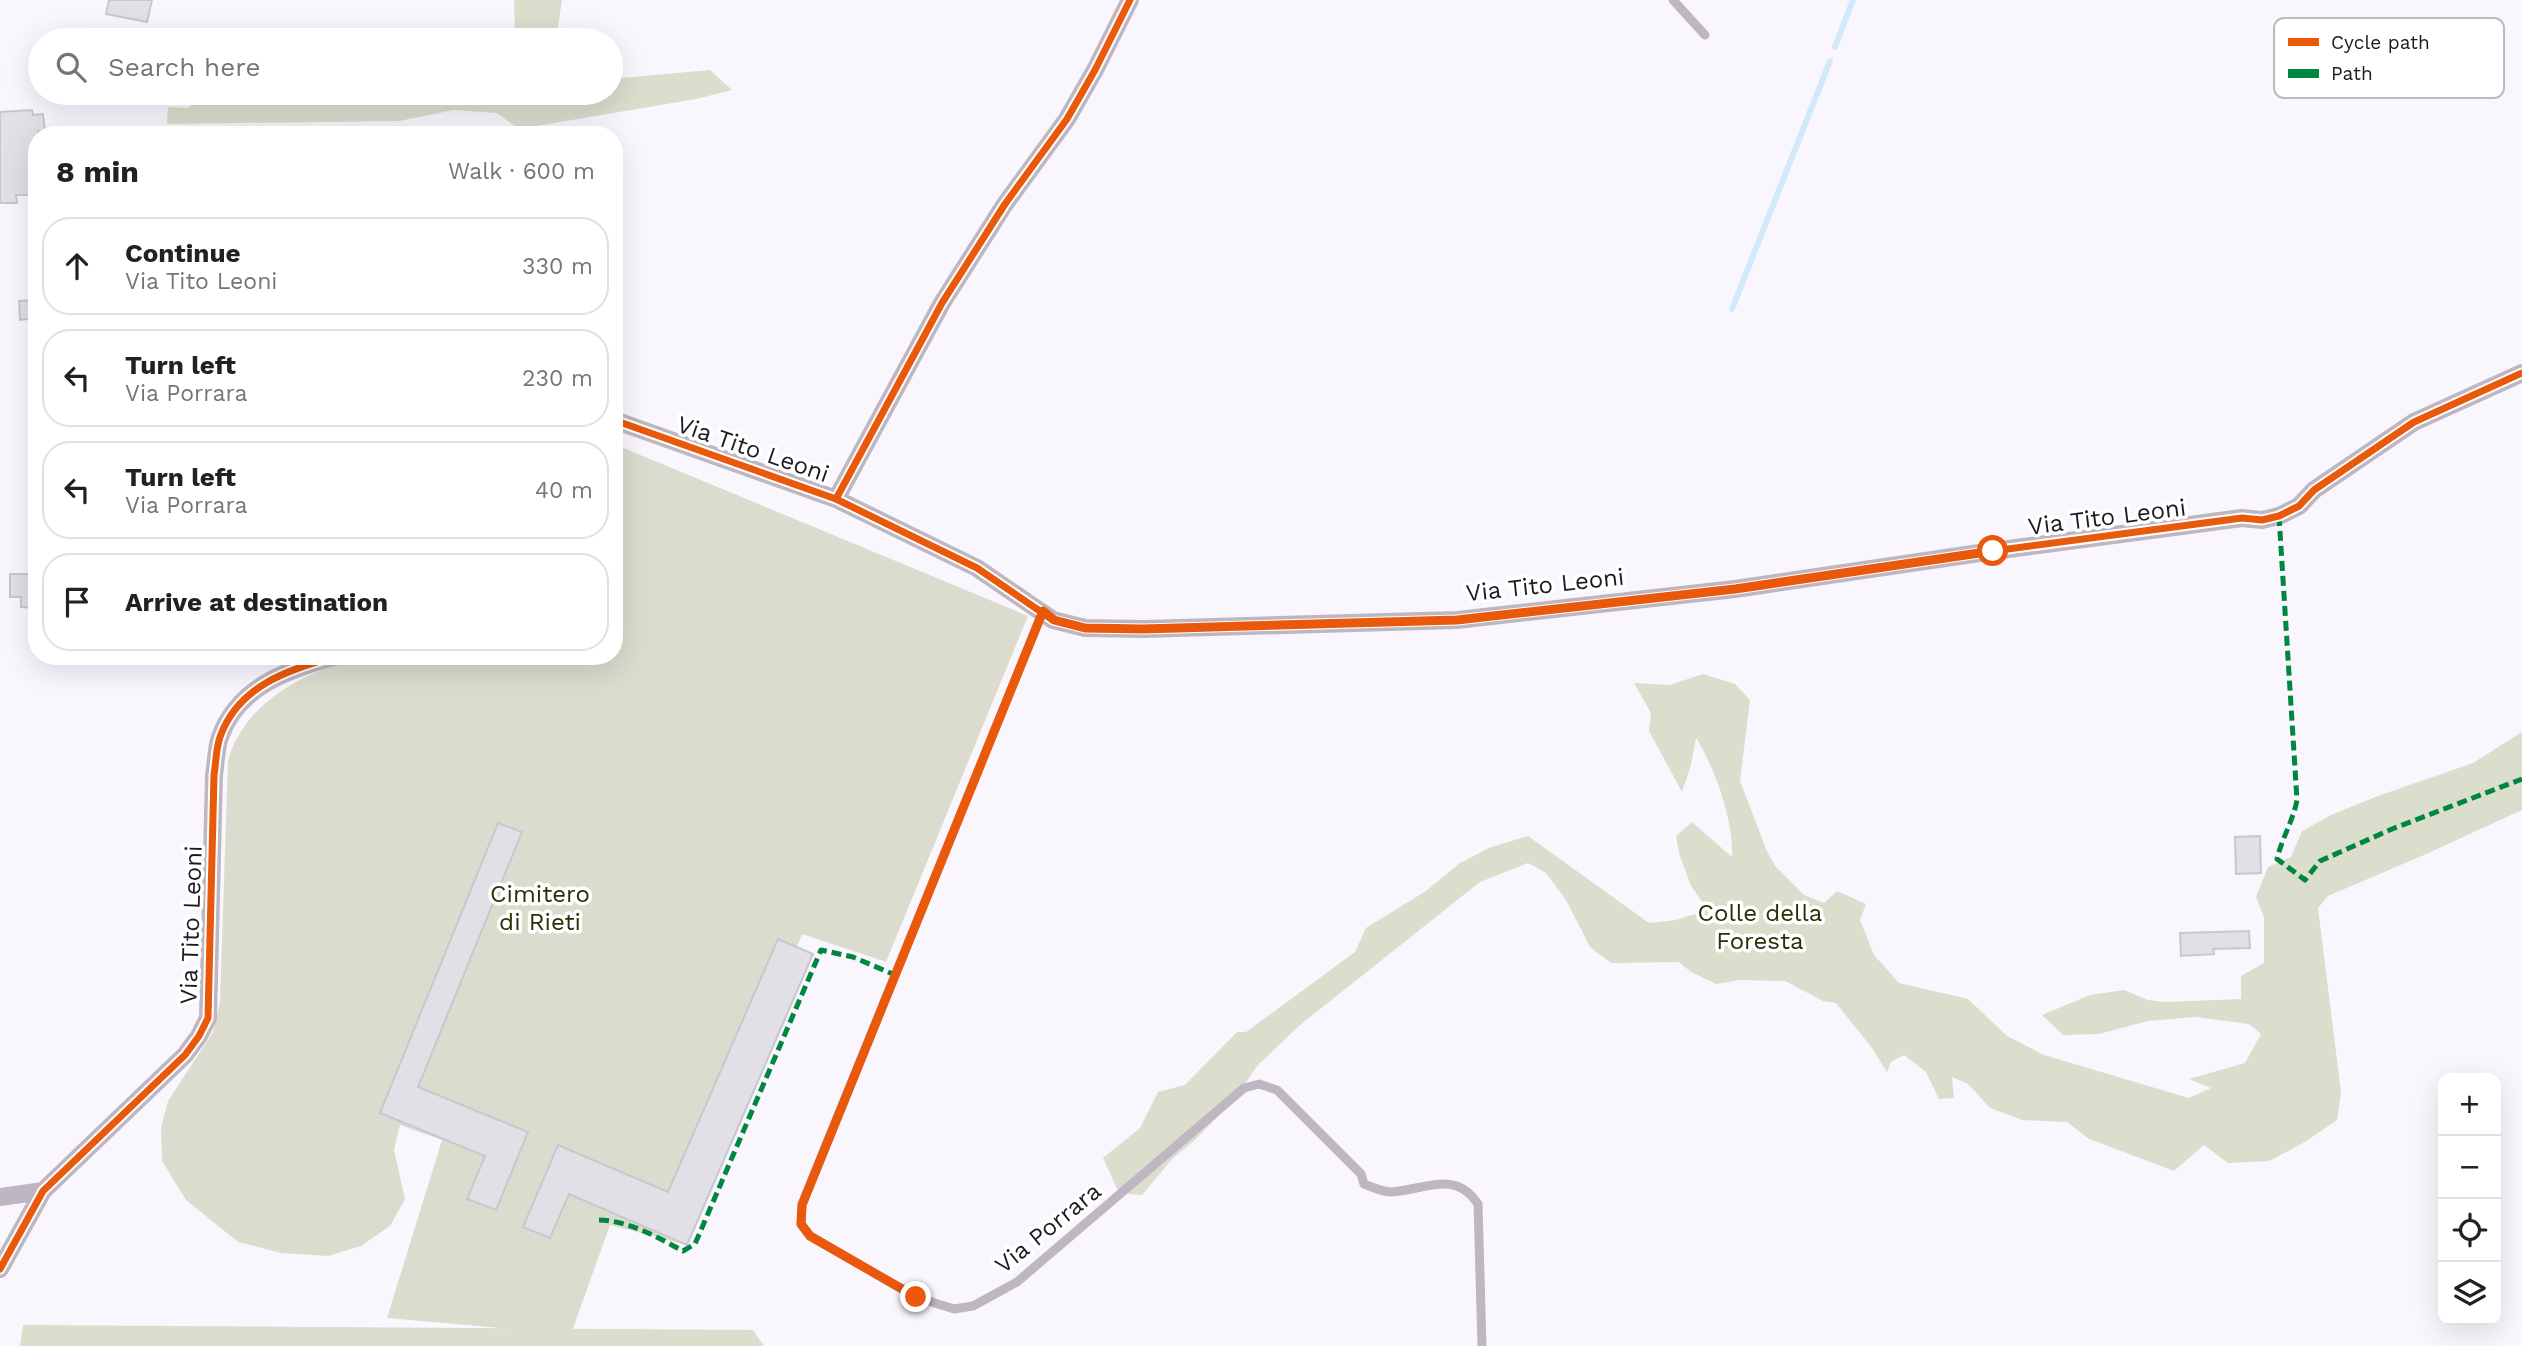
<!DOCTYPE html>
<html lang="en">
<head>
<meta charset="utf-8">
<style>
  :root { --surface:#fff; --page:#f6f6f6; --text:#202124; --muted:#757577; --line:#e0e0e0 }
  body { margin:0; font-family:"Work Sans",sans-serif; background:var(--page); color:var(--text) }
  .controls { position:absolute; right:21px; bottom:21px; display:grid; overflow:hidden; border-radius:14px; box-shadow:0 7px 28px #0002 }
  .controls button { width:63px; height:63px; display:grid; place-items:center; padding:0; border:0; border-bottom:2px solid var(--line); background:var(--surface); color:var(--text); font:35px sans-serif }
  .stop { position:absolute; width:21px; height:21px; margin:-16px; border:5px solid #ea580c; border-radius:50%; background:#fff }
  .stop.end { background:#ea580c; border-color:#fff; box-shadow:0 2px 7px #0008 }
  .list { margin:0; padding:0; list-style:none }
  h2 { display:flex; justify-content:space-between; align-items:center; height:91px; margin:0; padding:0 28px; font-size:30px }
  h2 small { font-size:23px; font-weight:400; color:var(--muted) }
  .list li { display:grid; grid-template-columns:46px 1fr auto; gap:21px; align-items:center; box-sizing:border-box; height:98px; margin:0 14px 14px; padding:0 14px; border:2px solid var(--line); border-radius:28px }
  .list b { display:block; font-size:26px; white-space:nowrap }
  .list p { margin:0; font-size:23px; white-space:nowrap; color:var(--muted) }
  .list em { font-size:23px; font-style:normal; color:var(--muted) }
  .icon { flex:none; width:38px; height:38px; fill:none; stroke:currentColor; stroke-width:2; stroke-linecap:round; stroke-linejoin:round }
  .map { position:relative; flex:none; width:2522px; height:1346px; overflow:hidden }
  .search { position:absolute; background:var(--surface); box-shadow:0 7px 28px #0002; left:28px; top:28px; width:595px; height:77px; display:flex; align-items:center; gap:18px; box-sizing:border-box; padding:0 24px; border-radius:38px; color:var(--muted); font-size:26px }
  .panel { position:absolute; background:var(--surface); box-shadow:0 7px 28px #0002; left:28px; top:126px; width:595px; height:539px; border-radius:28px }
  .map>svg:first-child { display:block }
</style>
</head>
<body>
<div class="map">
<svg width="2522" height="1346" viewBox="0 0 2522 1346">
  <rect width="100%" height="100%" fill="#f9f7fd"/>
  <path fill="#dbdcce" d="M 614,444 L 1028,616 L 886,962 L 802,934 L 687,1245 L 610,1225 L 571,1334 L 387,1318 L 442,1140 L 400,1125 L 394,1150 L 405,1199 L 390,1226 L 361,1246 L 328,1256 L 281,1253 L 238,1242 L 186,1200 L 162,1161 L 161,1128 L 168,1101 L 213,1032 L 220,1002 L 228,761 C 244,701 310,668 367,657 C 388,652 419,656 442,656 C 499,656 557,656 614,656 Z"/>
  <path fill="#dbddcd" d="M 514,0 L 562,0 L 556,40 L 504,40 L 515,35 Z
    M 710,70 L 732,90 L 696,99 L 519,129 L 497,113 L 454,110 L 399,121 L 167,124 L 168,107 L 188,108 L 200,99 L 288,102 L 440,93 L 611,93 L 611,79 Z
    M 1703,674 L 1735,684 L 1750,700 L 1740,781 L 1766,849 L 1775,866 L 1804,895 L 1824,903 L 1837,891 L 1866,904 L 1860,920 L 1874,955 L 1899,983 L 1968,999 L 2007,1036 L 2044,1055 L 2189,1098 L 2211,1088 L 2189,1079 L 2245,1063 L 2261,1034 L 2249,1024 L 2195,1017 L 2148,1021 L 2099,1034 L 2063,1035 L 2042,1015 L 2090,995 L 2124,990 L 2148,1000 L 2165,1002 L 2241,999 L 2241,976 L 2264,963 L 2264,917 L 2256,897 L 2268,867 L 2291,857 L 2302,831 L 2331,815 L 2378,796 L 2473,763 L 2522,732 L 2522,810 L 2424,855 L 2328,896 L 2318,908 L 2341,1092 L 2337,1120 L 2305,1142 L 2269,1161 L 2228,1163 L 2204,1145 L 2174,1171 L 2089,1139 L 2067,1122 L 2022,1120 L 1990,1108 L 1968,1084 L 1952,1077 L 1954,1098 L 1939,1099 L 1926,1072 L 1904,1055 L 1891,1062 L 1887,1072 L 1872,1048 L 1836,1003 L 1823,1001 L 1785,981 L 1740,980 L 1716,984 L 1691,972 L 1679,962 L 1611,963 L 1590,947 L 1566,900 L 1546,873 L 1528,863 L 1480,882 L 1300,1025 L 1257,1066 L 1234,1100 L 1195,1140 L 1172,1159 L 1142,1195 L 1119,1193 L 1103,1158 L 1140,1128 L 1158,1092 L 1185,1085 L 1237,1032 L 1246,1032 L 1355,952 L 1366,928 L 1426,891 L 1460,863 L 1489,848 L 1528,836 L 1649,923 L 1676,920 L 1708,910 L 1691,886 L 1679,853 L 1676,836 L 1692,822 L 1732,857 C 1734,821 1715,768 1696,738 L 1691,765 L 1682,792 L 1649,731 L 1651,713 L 1634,683 L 1670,685 Z
    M 23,1325 L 753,1330 L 764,1346 L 20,1346 Z"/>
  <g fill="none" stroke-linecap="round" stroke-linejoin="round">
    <path stroke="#d3e8fa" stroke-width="6" d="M 1835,47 L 1853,0
      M 1732,309 L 1830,61"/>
  </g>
  <path fill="#e2e0e6" stroke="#c9c7cd" stroke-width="2" d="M 109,0 L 152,0 L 147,22 L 106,14 Z
    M 32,110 L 33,115 L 43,114 L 45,131 L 38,131 L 37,143 L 31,143 L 33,195 L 16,195 L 17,203 L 0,203 L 0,112 Z
    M 37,300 L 37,318 L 20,320 L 19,301 Z
    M 10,574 L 37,574 L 37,608 L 21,607 L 21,597 L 10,597 Z
    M 498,823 L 522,832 L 418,1087 L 528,1132 L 496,1210 L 467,1199 L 485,1156 L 380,1113 Z
    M 2260,836 L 2261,873 L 2236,874 L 2235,837 Z
    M 2249,931 L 2250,948 L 2213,949 L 2214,954 L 2181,956 L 2180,933 Z
    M 778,939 L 813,954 L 687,1245 L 569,1194 L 550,1238 L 523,1227 L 558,1145 L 668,1192 Z"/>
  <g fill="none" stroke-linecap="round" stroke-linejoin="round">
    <path stroke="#beb6c1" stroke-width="9" d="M 1673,0 L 1705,35
      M 1043,611 L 802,1204 L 801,1224 L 810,1236 L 916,1297 L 954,1309 L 973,1306 L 1017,1282 L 1244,1088 L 1259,1084 L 1277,1090 L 1361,1174 L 1364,1184 C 1372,1187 1382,1192 1391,1192 C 1425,1190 1455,1169 1478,1204 L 1482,1346"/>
    <path stroke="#beb6c1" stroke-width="18" d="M 614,420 L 836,499 L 977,568 L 1053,620 L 1085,628 L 1144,629 L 1457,620 L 1735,589 L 1993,551 L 2242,518 L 2262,520 L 2279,516 L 2299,506 L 2314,490 L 2414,422 L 2522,373
      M 836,499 L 942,303 L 1005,204 L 1067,119 L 1095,70 L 1130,0
      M 0,1197 L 43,1191
      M 0,1269 L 43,1191 L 185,1055 L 199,1036 L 208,1018 L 214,775 C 216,763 216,748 220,737 C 238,686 289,669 337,656"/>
    <path stroke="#00873e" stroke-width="5" stroke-dasharray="10 5" stroke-linecap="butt" d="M 2279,516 L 2297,800 C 2293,821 2282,838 2277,859 L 2305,880 L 2320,861 L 2392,829 L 2522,779
      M 599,1220 C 630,1221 657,1237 683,1251 L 695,1244 L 821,950 L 853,957 L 895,975"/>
    <defs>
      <path id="cycleway" d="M 614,420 L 836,499 L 977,568 L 1053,620 L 1085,628 L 1144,629 L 1457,620 L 1735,589 L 1993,551 L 2242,518 L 2262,520 L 2279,516 L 2299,506 L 2314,490 L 2414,422 L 2522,373
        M 836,499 L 942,303 L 1005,204 L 1067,119 L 1095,70 L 1130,0
        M 0,1269 L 43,1191 L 185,1055 L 199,1036 L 208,1018 L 214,775 C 216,763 216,748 220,737 C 238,686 289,669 337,656"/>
    </defs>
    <use href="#cycleway" stroke="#fff" stroke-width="11"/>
    <use href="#cycleway" stroke="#e8590c" stroke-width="7"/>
  </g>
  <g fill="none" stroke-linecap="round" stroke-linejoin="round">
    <path stroke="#ea580c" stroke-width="9" d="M 916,1297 L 810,1236 L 801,1224 L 802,1205 L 1043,611 L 1054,620 L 1085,628 L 1143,629 L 1457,620 L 1735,589 L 1993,551"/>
  </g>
  <g text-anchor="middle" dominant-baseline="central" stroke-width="7" stroke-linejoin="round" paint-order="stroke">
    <g font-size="24" fill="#1d1b21" stroke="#fff">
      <text transform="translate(753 449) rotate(19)">Via Tito Leoni</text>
      <text transform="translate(2107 517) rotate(-7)">Via Tito Leoni</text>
      <text transform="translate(1545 585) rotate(-6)">Via Tito Leoni</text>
      <text transform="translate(191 925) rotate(-88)">Via Tito Leoni</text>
      <text transform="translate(1048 1228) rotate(-39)">Via Porrara</text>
    </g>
    <g font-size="24" fill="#2c2e03" stroke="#fff">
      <text x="540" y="894">Cimitero<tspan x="540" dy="28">di Rieti</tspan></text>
      <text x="1760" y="913">Colle della<tspan x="1760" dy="28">Foresta</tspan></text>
    </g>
  </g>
  <rect x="2274" y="18" width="230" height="80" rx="10" fill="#fff" stroke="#bbbbbc" stroke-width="2"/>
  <rect x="2288" y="38" width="31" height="8" fill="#e8590c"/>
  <rect x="2288" y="69" width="31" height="9" fill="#00873e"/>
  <g font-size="19" fill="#1d1b21">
    <text x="2331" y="49">Cycle path</text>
    <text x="2331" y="80">Path</text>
  </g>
</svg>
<div class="controls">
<button>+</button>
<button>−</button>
<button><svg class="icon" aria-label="locate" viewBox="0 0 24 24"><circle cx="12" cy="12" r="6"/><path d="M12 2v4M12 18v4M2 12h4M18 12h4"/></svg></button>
<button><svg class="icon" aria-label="layers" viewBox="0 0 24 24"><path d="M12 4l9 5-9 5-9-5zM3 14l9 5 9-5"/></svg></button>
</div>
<div class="stop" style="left:1993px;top:551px"></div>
<div class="stop end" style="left:916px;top:1297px"></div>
<div class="search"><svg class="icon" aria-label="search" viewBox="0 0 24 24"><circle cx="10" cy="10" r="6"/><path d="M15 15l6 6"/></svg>Search here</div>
<section class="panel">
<h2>8 min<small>Walk · 600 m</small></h2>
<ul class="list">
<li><svg class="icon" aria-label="ahead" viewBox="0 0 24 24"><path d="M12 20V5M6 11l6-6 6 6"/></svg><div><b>Continue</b><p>Via Tito Leoni</p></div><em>330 m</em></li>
<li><svg class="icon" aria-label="left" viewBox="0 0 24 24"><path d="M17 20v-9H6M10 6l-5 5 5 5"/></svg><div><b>Turn left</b><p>Via Porrara</p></div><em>230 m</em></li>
<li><svg class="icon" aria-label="left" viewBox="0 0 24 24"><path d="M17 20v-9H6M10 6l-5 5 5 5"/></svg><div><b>Turn left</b><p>Via Porrara</p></div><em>40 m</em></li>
<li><svg class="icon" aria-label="arrive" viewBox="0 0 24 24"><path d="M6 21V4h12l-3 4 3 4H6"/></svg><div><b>Arrive at destination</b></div></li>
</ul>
</section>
</div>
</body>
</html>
